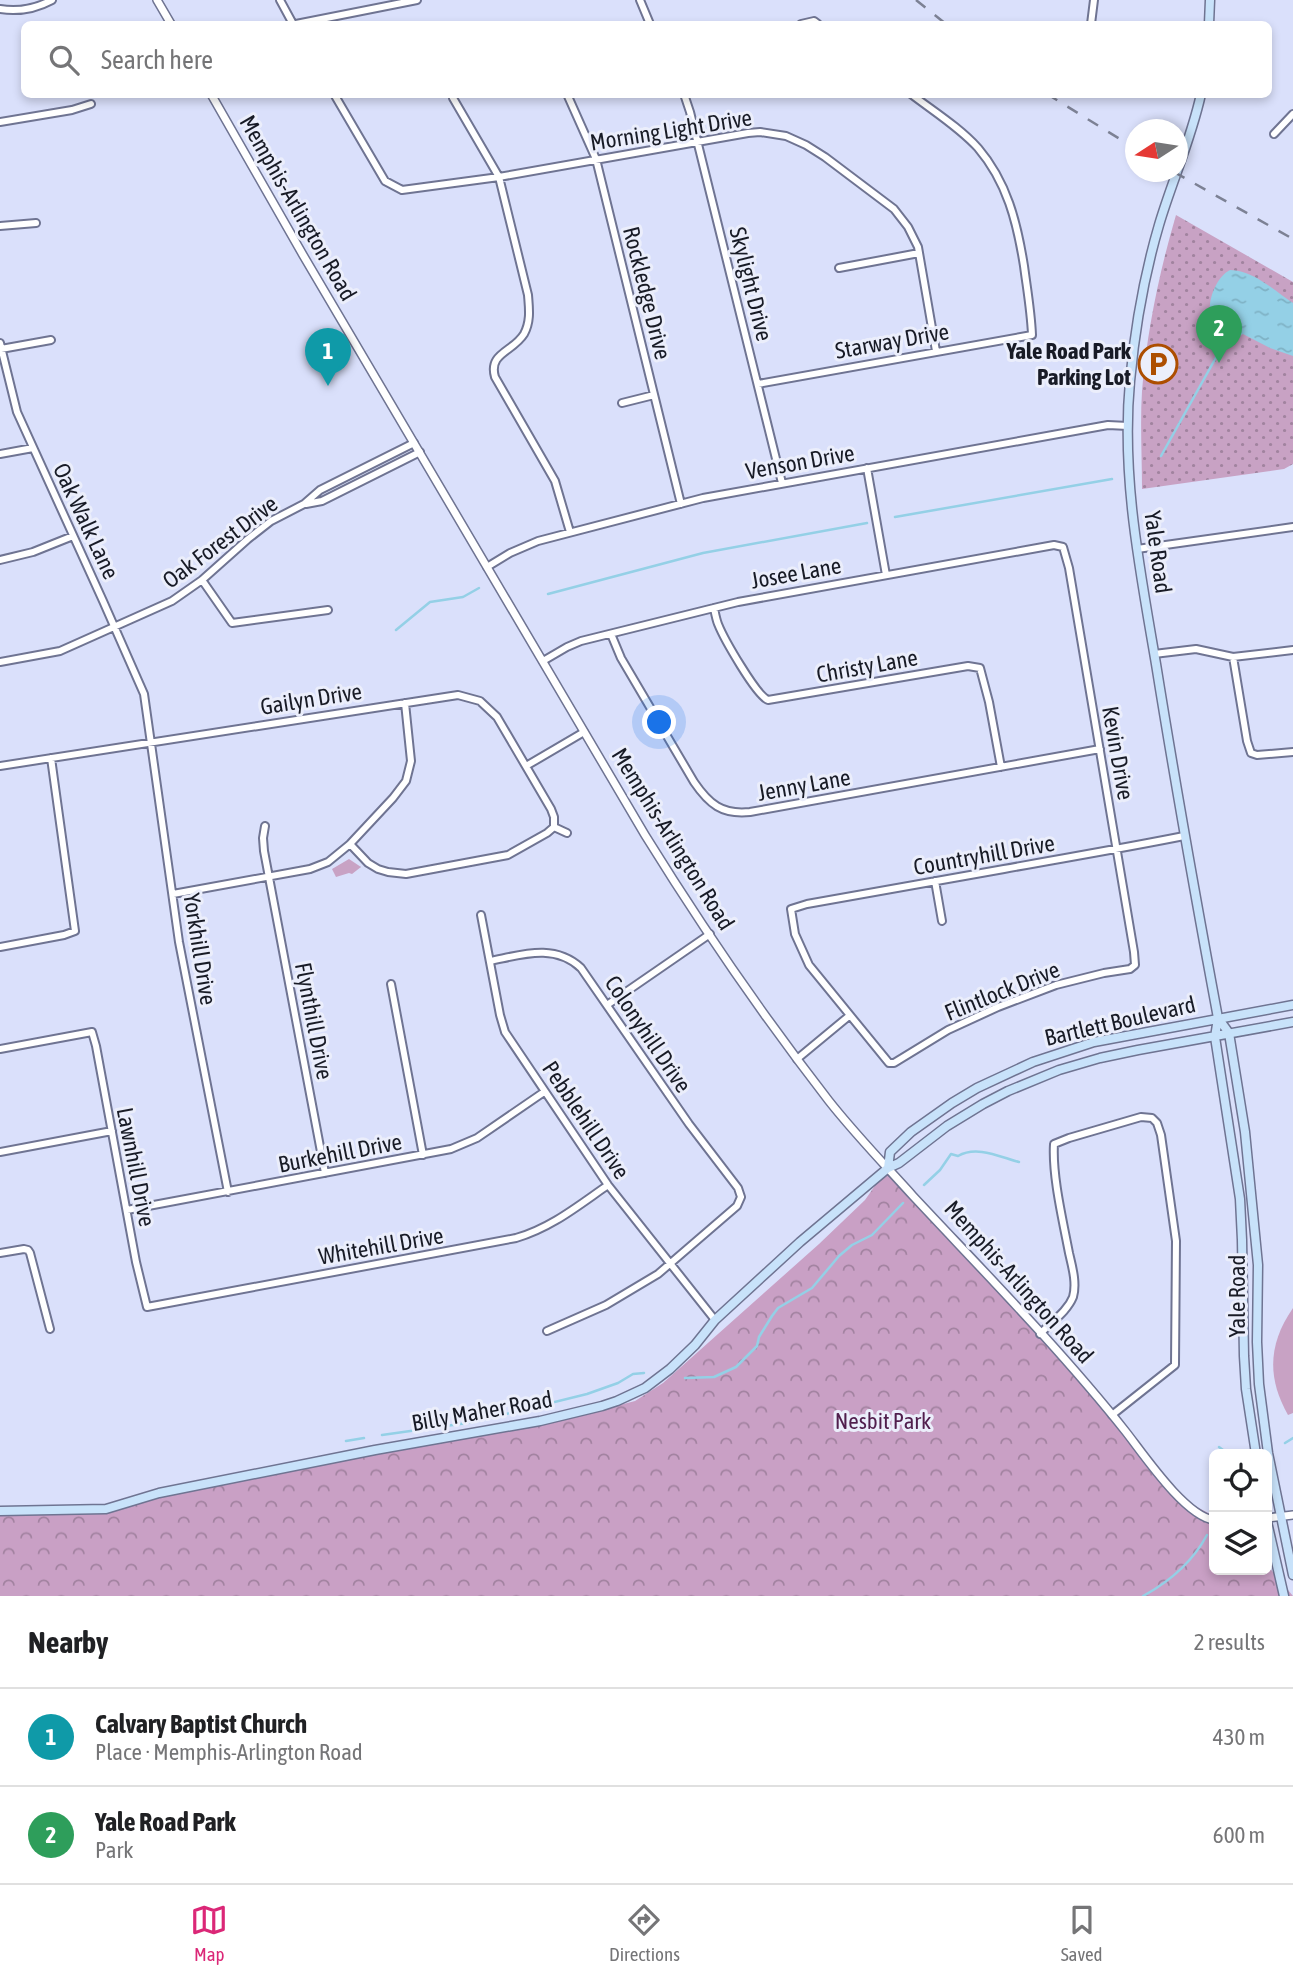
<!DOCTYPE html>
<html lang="en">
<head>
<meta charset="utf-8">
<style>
  :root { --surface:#fff; --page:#f6f6f6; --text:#202124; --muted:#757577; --line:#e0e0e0; --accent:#db2777 }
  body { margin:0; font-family:"Asap Condensed",sans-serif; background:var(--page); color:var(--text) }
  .controls { position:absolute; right:21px; bottom:21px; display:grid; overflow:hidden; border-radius:10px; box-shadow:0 4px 10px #0003 }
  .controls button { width:63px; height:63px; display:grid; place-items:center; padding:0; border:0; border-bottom:2px solid var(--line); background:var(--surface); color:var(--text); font:35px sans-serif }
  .compass { position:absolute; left:1125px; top:119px; width:63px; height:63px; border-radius:50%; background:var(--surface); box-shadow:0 4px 10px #0003; rotate:258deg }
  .you { position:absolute; left:660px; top:723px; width:24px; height:24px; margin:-18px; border:5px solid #fff; border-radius:50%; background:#1a73e8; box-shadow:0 0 0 10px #1a73e833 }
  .badge { display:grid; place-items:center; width:46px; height:46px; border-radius:50%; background:var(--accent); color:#fff; font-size:23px; font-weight:700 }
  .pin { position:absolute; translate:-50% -58px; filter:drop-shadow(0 2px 4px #0008) }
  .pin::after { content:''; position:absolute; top:37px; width:24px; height:21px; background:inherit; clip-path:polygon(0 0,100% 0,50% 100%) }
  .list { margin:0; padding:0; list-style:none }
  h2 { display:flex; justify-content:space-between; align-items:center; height:91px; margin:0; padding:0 28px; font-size:30px }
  h2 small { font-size:23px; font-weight:400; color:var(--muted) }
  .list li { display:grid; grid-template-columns:46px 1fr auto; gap:21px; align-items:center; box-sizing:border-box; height:98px; padding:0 28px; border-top:2px solid var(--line) }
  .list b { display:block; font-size:26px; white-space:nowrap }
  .list p { margin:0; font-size:23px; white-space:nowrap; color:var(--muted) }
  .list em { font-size:23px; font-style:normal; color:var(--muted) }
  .icon { flex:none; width:38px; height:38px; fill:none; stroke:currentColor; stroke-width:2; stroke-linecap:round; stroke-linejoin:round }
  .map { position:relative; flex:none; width:1293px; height:1596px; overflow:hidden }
  .search { position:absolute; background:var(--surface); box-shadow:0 4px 10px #0003; left:21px; right:21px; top:21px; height:77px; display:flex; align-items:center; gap:18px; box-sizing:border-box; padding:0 24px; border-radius:10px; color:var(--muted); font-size:26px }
  .sheet { height:287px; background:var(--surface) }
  nav { display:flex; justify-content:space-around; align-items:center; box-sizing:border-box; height:98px; border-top:2px solid var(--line); background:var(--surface); font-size:19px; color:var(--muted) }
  nav a { display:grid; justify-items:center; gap:4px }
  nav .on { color:var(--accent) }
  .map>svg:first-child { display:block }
</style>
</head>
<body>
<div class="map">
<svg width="1293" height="1596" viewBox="0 0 1293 1596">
  <defs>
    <pattern id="grass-tufts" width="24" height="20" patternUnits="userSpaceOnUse" patternTransform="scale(1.75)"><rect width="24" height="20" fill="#c8a2c4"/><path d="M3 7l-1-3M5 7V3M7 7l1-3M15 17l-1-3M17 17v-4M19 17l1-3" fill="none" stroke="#a1839f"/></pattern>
    <pattern id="forest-crowns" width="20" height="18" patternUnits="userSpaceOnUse" patternTransform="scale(1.75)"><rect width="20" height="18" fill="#c9a0c5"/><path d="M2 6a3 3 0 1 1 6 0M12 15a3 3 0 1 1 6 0" fill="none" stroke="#a282a0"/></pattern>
    <pattern id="park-dots" width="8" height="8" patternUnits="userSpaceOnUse" patternTransform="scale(1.75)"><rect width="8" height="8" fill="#c8a2c4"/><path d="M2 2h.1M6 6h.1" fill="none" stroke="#a1839f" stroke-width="1.8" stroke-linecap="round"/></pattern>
    <pattern id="water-ripples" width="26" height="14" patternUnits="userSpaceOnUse" patternTransform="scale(1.75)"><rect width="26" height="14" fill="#94d0e6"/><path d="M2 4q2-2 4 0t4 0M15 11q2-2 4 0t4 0" fill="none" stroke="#7fb2c5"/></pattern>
  </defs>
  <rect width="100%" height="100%" fill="#dae0fb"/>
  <path fill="url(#grass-tufts)" d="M 349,859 L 361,867 L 352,874 L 349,873 L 336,877 L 332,869 Z"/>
  <path fill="url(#forest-crowns)" d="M 888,1167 L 1038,1332 L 1174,1487 L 1193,1505 L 1214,1516 L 1214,1570 L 1267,1570 L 1267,1565 L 1293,1596 L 0,1596 L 0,1512 L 98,1510 L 283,1464 L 612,1407 L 635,1401 L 663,1383 L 819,1244 L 865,1200 Z"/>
  <path fill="url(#park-dots)" d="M 1176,215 L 1293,282 L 1293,464 L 1284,469 L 1142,489 C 1142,456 1140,423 1142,391 C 1147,331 1159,273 1176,215 Z"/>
  <path fill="#c8a2c4" d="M 1293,1308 L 1293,1413 L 1288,1415 C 1267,1378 1268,1344 1293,1308 Z"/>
  <path fill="url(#water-ripples)" d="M 1230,270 C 1253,270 1275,291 1293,303 L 1293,356 L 1270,348 L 1243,334 L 1233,340 C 1226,334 1215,328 1212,320 C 1205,304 1216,277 1230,270 Z"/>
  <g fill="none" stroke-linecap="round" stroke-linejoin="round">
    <path stroke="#94d0e6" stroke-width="2.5" d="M 1161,456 L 1228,336
      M 895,517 L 1112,479
      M 548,594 L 703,553 L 867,523
      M 396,630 L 430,602 L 463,597 L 479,588
      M 924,1185 L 940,1170 L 951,1154 L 958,1156 C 977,1145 1000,1157 1019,1162
      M 685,1378 L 714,1377 L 736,1367 L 757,1346 L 759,1337 L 772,1316 L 778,1308 L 812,1288 L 839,1256 L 852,1245 L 872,1235 L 903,1203
      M 382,1435 L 474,1422 L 587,1394 L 618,1383 L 633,1374 L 644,1373
      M 346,1441 L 364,1438
      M 1285,1443 L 1293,1438
      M 1219,1447 L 1227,1453 L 1239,1454
      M 1143,1596 C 1169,1582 1193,1561 1207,1535"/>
    <defs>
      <path id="minor" d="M 280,0 L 293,24
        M 640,0 L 650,24
        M 0,9 C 18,12 37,8 52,0
        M 296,24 L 417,0
        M 801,24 L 814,21 L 818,24
        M 1091,24 L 1094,0
        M 334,94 L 385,181 L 402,190 L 499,177 L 748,133 L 760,132 L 786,136 L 806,145 L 825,157 L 894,209 L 908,227 L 918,247 L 936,351
        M 567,94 L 596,159 L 681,504
        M 684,94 L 690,112 L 782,483
        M 453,98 L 499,177 L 528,295 C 529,308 531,321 524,334 C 513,352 488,353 495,377 L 555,481 L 570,532
        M 0,122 L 72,110 L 91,104
        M 1274,134 L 1293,114
        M 0,226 L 36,223
        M 839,268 L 919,253
        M 0,343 L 17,412 L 103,601 L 144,694 L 179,942 L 228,1192
        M 1,349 L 51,340
        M 758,384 L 1032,335 C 1031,311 1027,289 1024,266 C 1017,222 1007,182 978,148 C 959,127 933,111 911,94
        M 622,403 L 654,395
        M 0,454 L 33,448
        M 867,468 L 886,575
        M 306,504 L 322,501 L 420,452
        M 1137,549 L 1293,527
        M 0,560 L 33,552 L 73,536
        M 487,567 L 510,553 L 538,541 L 703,498 L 1108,425 L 1128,426
        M 202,580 L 232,623 L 328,610
        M 714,608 C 715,613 716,619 718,624 C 724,639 756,695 768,700 L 968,666 L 980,668 L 989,702 L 1001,767
        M 611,634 L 621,658 L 694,782 C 709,804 722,815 750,812 L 1100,749
        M 1154,654 L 1196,649 L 1233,657 L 1293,650
        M 1233,657 L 1247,741 L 1251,753 L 1257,755 L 1293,752
        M 543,661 L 567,647 L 581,641 L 738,602 L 1054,545 L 1063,547 L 1069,568 L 1134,952 L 1135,965 L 1130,969 L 1104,973 L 1056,985 L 998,1007 L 948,1030 L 894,1063 L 889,1063 L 809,965 L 795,934 L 791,909 L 807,904 L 1004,869 C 1064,858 1124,848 1184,836
        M 0,662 L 60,651 L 172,601 L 202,580 L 248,539 L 271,521 L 304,504 L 320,490 L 414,443
        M 0,766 L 458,695 L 480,701 L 497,717 L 551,809 L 554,817 L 554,827
        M 526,766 L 584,732
        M 265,826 L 263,838 L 264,851 L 325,1173
        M 554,827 L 567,833
        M 350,844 L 368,863 L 378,869 L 388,872 L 406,874 L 508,855 L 547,833 L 554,827
        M 935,881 L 942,921
        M 173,894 L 310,869 L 328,862 L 350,844 L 393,798 L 406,781 L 411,761 L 405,703
        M 481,915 L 500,1015 L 505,1032 L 608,1185 L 715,1320
        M 0,947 L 64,935 L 75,931 L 51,758
        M 490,961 C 521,955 554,943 581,968 L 689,1124 L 738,1188 L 741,1197
        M 391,984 L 423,1155
        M 607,1005 L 710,934
        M 0,1049 L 92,1032 L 96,1046 L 136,1262 L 147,1307 L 516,1238 C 551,1228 579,1205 608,1185
        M 797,1059 L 849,1016
        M 0,1152 L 112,1131
        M 127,1210 L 451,1149 L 477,1138 L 544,1092
        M 0,1253 L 24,1249 L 28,1250 L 30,1253 L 50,1329
        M 547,1331 L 606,1305 L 658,1274 L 737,1206 L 741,1197
        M 1040,1334 C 1051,1322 1067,1312 1073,1297 C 1077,1283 1072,1266 1069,1253 C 1063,1221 1052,1176 1054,1144 L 1069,1138 L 1141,1117 L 1152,1118 L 1157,1123 L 1161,1135 L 1176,1241 L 1175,1365 L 1112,1415"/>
      <path id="tertiary" d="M 157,0 L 171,24
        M 211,94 L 303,255 L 645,835 C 702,927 763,1016 829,1101 C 855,1134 885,1165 913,1196 C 985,1273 1060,1349 1126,1432 C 1144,1455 1185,1516 1214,1520
        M 1267,1518 L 1293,1515"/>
      <path id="secondary" d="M 1209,24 L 1210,0
        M 1201,94 C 1191,140 1172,181 1159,225 C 1144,276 1135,328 1130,381 C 1121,476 1140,570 1156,664 C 1175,782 1196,900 1218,1018 L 1215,1037 L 1240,1199 L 1242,1240 L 1244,1356 L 1246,1389 L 1256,1454
        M 1218,1018 L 1229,1033 L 1245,1132 L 1258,1265 L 1257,1342 L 1259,1384 L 1268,1453 L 1293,1575
        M 888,1168 L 890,1152 L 911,1132 L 952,1103 L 977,1088 L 1033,1062 L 1094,1042 L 1293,1005
        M 0,1511 L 106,1509 L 159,1493 L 375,1450 L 540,1421 L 602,1406 L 617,1401 L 645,1388 L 670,1369 L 695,1345 L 715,1320 L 800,1242 L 888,1168 L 899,1163 L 947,1126 L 983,1104 L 1008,1091 L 1059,1070 L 1100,1058 L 1138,1050 L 1293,1022
        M 1267,1522 L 1284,1596"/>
    </defs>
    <use href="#minor" stroke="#6f7492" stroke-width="10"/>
    <use href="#tertiary" stroke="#6f7492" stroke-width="10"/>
    <use href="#secondary" stroke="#6f7492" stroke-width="11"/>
    <use href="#minor" stroke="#fff" stroke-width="6"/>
    <use href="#tertiary" stroke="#fff" stroke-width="7"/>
    <use href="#secondary" stroke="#c8e2fa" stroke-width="8"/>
    <path stroke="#7c8194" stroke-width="2.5" stroke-dasharray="12 12" stroke-linecap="butt" d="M 916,0 L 946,24
      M 1047,94 L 1136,149
      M 1174,172 L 1293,239"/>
  </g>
  <defs>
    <symbol id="parking-ring" viewBox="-11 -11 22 22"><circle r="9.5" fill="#ebeefb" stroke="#ad4e00" stroke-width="1.5"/><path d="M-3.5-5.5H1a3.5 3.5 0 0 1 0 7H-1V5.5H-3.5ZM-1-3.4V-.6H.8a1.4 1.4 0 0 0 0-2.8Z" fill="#ad4e00"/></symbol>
  </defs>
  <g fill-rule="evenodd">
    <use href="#parking-ring" x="1136" y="342" width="44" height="44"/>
  </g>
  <g text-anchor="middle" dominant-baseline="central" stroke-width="6" stroke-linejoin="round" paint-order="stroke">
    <g font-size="23" fill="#181b26" stroke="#ebeefb">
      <text transform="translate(671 130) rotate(-9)">Morning Light Drive</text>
      <text transform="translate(298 208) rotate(60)">Memphis-Arlington Road</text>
      <text transform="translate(751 284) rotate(76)">Skylight Drive</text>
      <text transform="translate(647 293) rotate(76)">Rockledge Drive</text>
      <text transform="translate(892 341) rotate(-10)">Starway Drive</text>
      <text transform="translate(800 462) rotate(-10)">Venson Drive</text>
      <text transform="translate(86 521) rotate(65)">Oak Walk Lane</text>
      <text transform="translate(220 542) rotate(-37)">Oak Forest Drive</text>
      <text transform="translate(1158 552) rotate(82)">Yale Road</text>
      <text transform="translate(796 573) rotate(-10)">Josee Lane</text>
      <text transform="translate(867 666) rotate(-10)">Christy Lane</text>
      <text transform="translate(311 699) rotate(-9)">Gailyn Drive</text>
      <text transform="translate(1118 753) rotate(80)">Kevin Drive</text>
      <text transform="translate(804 785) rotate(-10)">Jenny Lane</text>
      <text transform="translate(673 839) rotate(58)">Memphis-Arlington Road</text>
      <text transform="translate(984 855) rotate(-10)">Countryhill Drive</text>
      <text transform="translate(200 949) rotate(81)">Yorkhill Drive</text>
      <text transform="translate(1002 991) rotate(-22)">Flintlock Drive</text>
      <text transform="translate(314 1021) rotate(79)">Flynthill Drive</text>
      <text transform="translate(1120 1021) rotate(-13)">Bartlett Boulevard</text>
      <text transform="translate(648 1034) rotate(56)">Colonyhill Drive</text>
      <text transform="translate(586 1120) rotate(56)">Pebblehill Drive</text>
      <text transform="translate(340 1153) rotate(-11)">Burkehill Drive</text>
      <text transform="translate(136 1167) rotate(79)">Lawnhill Drive</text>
      <text transform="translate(381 1246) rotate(-10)">Whitehill Drive</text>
      <text transform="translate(1019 1282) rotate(48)">Memphis-Arlington Road</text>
      <text transform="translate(1237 1296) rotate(-90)">Yale Road</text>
      <text transform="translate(482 1411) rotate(-10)">Billy Maher Road</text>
    </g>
    <g font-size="23" font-weight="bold" fill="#181b26" stroke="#ebeefb" text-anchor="end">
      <text x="1131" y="351">Yale Road Park<tspan x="1131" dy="26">Parking Lot</tspan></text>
    </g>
    <g font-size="23" fill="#501e4d" stroke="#ebeefb">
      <text x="883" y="1421">Nesbit Park</text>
    </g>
  </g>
</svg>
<div class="controls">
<button><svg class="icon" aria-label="locate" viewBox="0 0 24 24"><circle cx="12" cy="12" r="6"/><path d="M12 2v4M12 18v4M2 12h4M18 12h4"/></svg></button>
<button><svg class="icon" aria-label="layers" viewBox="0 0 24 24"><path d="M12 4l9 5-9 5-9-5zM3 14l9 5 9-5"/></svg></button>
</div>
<svg class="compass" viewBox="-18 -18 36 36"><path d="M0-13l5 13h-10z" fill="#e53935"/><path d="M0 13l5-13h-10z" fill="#757577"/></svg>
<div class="you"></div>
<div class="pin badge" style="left:328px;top:386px;background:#0f9aa8">1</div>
<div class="pin badge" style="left:1219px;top:363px;background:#2e9e5b">2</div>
<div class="search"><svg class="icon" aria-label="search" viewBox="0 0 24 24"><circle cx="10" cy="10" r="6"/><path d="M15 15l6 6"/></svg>Search here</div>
</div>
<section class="sheet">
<h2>Nearby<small>2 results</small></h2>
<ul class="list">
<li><span class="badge" style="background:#0f9aa8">1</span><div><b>Calvary Baptist Church</b><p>Place · Memphis-Arlington Road</p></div><em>430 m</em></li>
<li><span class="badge" style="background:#2e9e5b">2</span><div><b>Yale Road Park</b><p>Park</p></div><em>600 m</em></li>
</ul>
</section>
<nav>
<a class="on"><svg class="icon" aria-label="map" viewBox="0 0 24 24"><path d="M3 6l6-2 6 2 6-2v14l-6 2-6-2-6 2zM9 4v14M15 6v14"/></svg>Map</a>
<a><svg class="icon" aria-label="directions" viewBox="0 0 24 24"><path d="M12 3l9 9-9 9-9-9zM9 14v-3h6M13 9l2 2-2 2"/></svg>Directions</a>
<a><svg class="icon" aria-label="saved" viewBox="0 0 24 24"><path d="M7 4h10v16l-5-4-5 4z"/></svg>Saved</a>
</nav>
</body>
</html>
